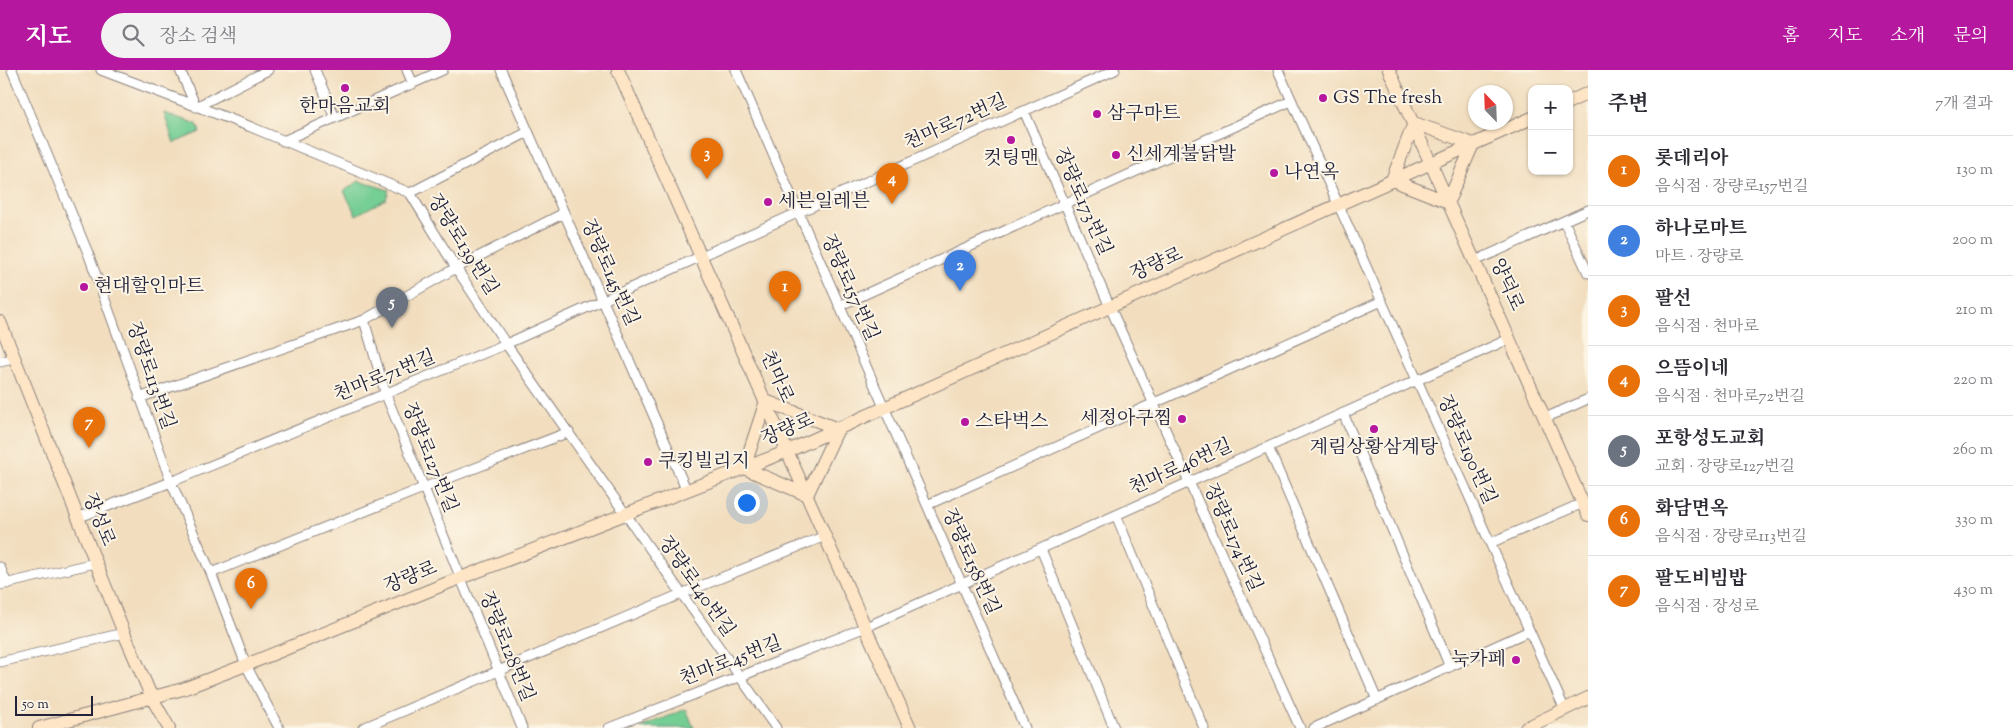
<!DOCTYPE html>
<html lang="ko">
<head>
<meta charset="utf-8">
<style>
  :root { --surface:#fff; --page:#f2f2f3; --text:#2b2b33; --muted:#7c7c81; --line:#e1e1e2; --accent:#b5179e }
  body { margin:0; font-family:"Sorts Mill Goudy","Noto Serif KR",serif; background:var(--page); color:var(--text) }
  .controls { position:absolute; right:15px; top:15px; display:grid; overflow:hidden; border-radius:10px; box-shadow:0 1px 4px #0004 }
  .controls button { width:45px; height:45px; display:grid; place-items:center; padding:0; border:0; border-bottom:1px solid var(--line); background:var(--surface); color:var(--text); font:25px sans-serif }
  .compass { position:absolute; left:1468px; top:15px; width:45px; height:45px; border-radius:50%; background:var(--surface); box-shadow:0 1px 4px #0004; rotate:337deg }
  .scale { position:absolute; left:15px; bottom:12px; width:78px; box-sizing:border-box; padding-left:5px; border:2px solid #22223b; border-top:0; font-size:14px; line-height:18px; white-space:nowrap; color:#22223b; -webkit-text-stroke:4px #fcf5e5; paint-order:stroke }
  .you { position:absolute; left:746px; top:432px; width:18px; height:18px; margin:-12px; border:4px solid #fff; border-radius:50%; background:#1a73e8; box-shadow:0 0 0 8px #1a73e833 }
  .badge { display:grid; place-items:center; width:32px; height:32px; border-radius:50%; background:var(--accent); color:#fff; font-size:16px; font-weight:700 }
  .pin { position:absolute; translate:-50% -41px; filter:drop-shadow(0 1px 2px #0008) }
  .pin::after { content:''; position:absolute; top:26px; width:18px; height:15px; background:inherit; clip-path:polygon(0 0,100% 0,50% 100%) }
  .list { margin:0; padding:0; list-style:none }
  h2 { display:flex; justify-content:space-between; align-items:center; height:65px; margin:0; padding:0 20px; font-size:21px }
  h2 small { font-size:16px; font-weight:400; color:var(--muted) }
  .list li { display:grid; grid-template-columns:32px 1fr auto; gap:15px; align-items:center; box-sizing:border-box; height:70px; padding:0 20px; border-top:1px solid var(--line) }
  .list b { display:block; font-size:19px; white-space:nowrap }
  .list p { margin:0; font-size:16px; white-space:nowrap; color:var(--muted) }
  .list em { font-size:16px; font-style:normal; color:var(--muted) }
  .icon { flex:none; width:28px; height:28px; fill:none; stroke:currentColor; stroke-width:2; stroke-linecap:round; stroke-linejoin:round }
  .map { position:relative; flex:none; width:1588px; height:658px; overflow:hidden }
  header { display:flex; align-items:center; gap:30px; box-sizing:border-box; height:70px; padding:0 25px; background:var(--accent); color:#fff }
  header strong { font-size:24px }
  nav { display:flex; gap:28px; margin-inline-start:auto; font-size:18px }
  .search { width:350px; height:45px; background:var(--page); display:flex; align-items:center; gap:12px; box-sizing:border-box; padding:0 18px; border-radius:28px; color:var(--muted); font-size:19px }
  main { display:flex }
  aside { flex:1; background:var(--surface) }
  .map>svg:first-child { display:block }
</style>
</head>
<body>
<header>
<strong>지도</strong>
<div class="search"><svg class="icon" aria-label="search" viewBox="0 0 24 24"><circle cx="10" cy="10" r="6"/><path d="M15 15l6 6"/></svg>장소 검색</div>
<nav><a>홈</a><a>지도</a><a>소개</a><a>문의</a></nav>
</header>
<main>
<div class="map">
<svg width="1588" height="658" viewBox="0 0 1588 658">
  <rect width="100%" height="100%" fill="#fcf5e5"/>
  <filter id="ink" filterUnits="userSpaceOnUse"><feTurbulence type="fractalNoise" baseFrequency=".02" numOctaves="2"/><feDisplacementMap in="SourceGraphic" scale="10" xChannelSelector="R" yChannelSelector="G"/><feConvolveMatrix kernelMatrix="1 2 1 2 8 2 1 2 1" color-interpolation-filters="sRGB"/></filter>
  <filter id="wash" filterUnits="userSpaceOnUse"><feTurbulence type="fractalNoise" baseFrequency=".0096" numOctaves="4" result="noise"/><feDisplacementMap in="SourceGraphic" scale="20" xChannelSelector="R" yChannelSelector="G"/><feGaussianBlur stdDeviation="1.12" result="paint"/><feColorMatrix in="noise" values="0 0 0 0 0 0 0 0 0 0 0 0 0 0 0 0 0 1.4 0 .05"/><feComposite in="paint" operator="in"/></filter>
  <g filter="url(#wash)">
    <rect width="100%" height="100%" fill="#f2debf"/>
    <path fill="#75ce94" stroke="#4c7868" d="M 164,43 L 197,54 L 200,62 L 174,73 Z
      M 359,111 L 389,120 L 386,129 L 356,145 L 344,121 Z
      M 686,639 L 694,658 L 640,658 Z"/>
  </g>
  <g filter="url(#ink)">
    <g fill="none" stroke-linecap="round" stroke-linejoin="round">
      <defs>
        <path id="street" d="M 12,0 L 88,183 L 171,412 L 211,503 L 246,595 L 279,658
          M 101,0 L 251,57 L 410,123 L 456,198 L 506,274 L 776,658
          M 180,0 L 196,37 L 268,0
          M 315,0 L 335,48
          M 407,0 L 413,14
          M 501,0 L 686,419
          M 736,0 L 1025,658
          M 1278,0 L 1565,640
          M 1024,41 L 1110,237 L 1300,658
          M 283,71 L 443,0
          M 410,123 L 528,62
          M 1564,151 L 1588,203
          M 1475,191 L 1588,140
          M 839,236 L 1291,31
          M 364,250 L 386,325 L 522,658
          M 0,292 L 13,289
          M 139,328 L 364,250 L 456,198 L 564,143
          M 1343,343 L 1450,597
          M 1545,348 L 1588,329
          M 1268,377 L 1377,630
          M 927,435 L 1382,231
          M 1116,445 L 1204,658
          M 77,448 L 171,412 L 506,274 L 1115,0
          M 1490,473 L 1583,433
          M 1041,479 L 1114,658
          M 0,497 L 7,514
          M 211,503 L 423,418 L 569,362
          M 0,515 L 95,493
          M 0,592 L 124,563
          M 363,658 L 681,524 L 825,466
          M 609,658 L 866,557 L 1509,269
          M 1314,658 L 1529,561"/>
        <path id="secondary" d="M 618,0 L 910,658
          M 1389,0 L 1588,445
          M 1569,32 L 1588,23
          M 1414,53 L 1473,74 L 1448,132 L 1392,110 Z
          M 0,252 L 124,563 L 152,628 L 169,658
          M 766,331 L 838,359
          M 744,398 L 766,331
          M 744,398 L 807,425
          M 807,425 L 838,359
          M 39,658 L 183,619 L 246,595 L 445,514 L 788,381 L 1532,48
          M 1526,658 L 1588,628"/>
      </defs>
      <use href="#street" stroke="#8a807d" stroke-width="11"/>
      <use href="#secondary" stroke="#8a807d" stroke-width="14"/>
      <use href="#street" stroke="#fff" stroke-width="9"/>
      <use href="#secondary" stroke="#fee5c5" stroke-width="12"/>
    </g>
  </g>
  <g fill="#b5179e" stroke="#fcf5e5" stroke-width="2">
    <circle cx="345" cy="18" r="5"/>
    <circle cx="1323" cy="28" r="5"/>
    <circle cx="1097" cy="44" r="5"/>
    <circle cx="1011" cy="70" r="5"/>
    <circle cx="1116" cy="85" r="5"/>
    <circle cx="1274" cy="103" r="5"/>
    <circle cx="768" cy="132" r="5"/>
    <circle cx="84" cy="217" r="5"/>
    <circle cx="1182" cy="349" r="5"/>
    <circle cx="965" cy="352" r="5"/>
    <circle cx="1374" cy="359" r="5"/>
    <circle cx="648" cy="392" r="5"/>
    <circle cx="1516" cy="590" r="5"/>
  </g>
  <g text-anchor="middle" dominant-baseline="central" stroke-width="4" stroke-linejoin="round" paint-order="stroke">
    <g font-size="19" fill="#22223b" stroke="#fcf5e5" text-anchor="start">
      <text x="1333" y="28">GS The fresh</text>
      <text x="345" y="37" text-anchor="middle">한마음교회</text>
      <text x="1107" y="44">삼구마트</text>
      <text x="1126" y="85">신세계불닭발</text>
      <text x="1011" y="89" text-anchor="middle">컷팅맨</text>
      <text x="1284" y="103">나연옥</text>
      <text x="778" y="132">세븐일레븐</text>
      <text x="94" y="217">현대할인마트</text>
      <text x="1172" y="349" text-anchor="end">세정아구찜</text>
      <text x="975" y="352">스타벅스</text>
      <text x="1374" y="378" text-anchor="middle">계림상황삼계탕</text>
      <text x="658" y="392">쿠킹빌리지</text>
      <text x="1506" y="590" text-anchor="end">눅카페</text>
    </g>
    <g font-size="19" fill="#22223b" stroke="#fcf5e5">
      <text transform="translate(956 53) rotate(-24)">천마로72번길</text>
      <text transform="translate(1082 132) rotate(66)">장량로173번길</text>
      <text transform="translate(462 175) rotate(58)">장량로139번길</text>
      <text transform="translate(1157 195) rotate(-24)">장량로</text>
      <text transform="translate(609 203) rotate(66)">장량로145번길</text>
      <text transform="translate(1506 215) rotate(66)">양덕로</text>
      <text transform="translate(849 218) rotate(66)">장량로157번길</text>
      <text transform="translate(150 306) rotate(71)">장량로113번길</text>
      <text transform="translate(385 307) rotate(-22)">천마로71번길</text>
      <text transform="translate(776 307) rotate(66)">천마로</text>
      <text transform="translate(788 360) rotate(-23)">장량로</text>
      <text transform="translate(1466 380) rotate(66)">장량로190번길</text>
      <text transform="translate(429 388) rotate(68)">장량로127번길</text>
      <text transform="translate(1181 398) rotate(-24)">천마로46번길</text>
      <text transform="translate(98 450) rotate(68)">장성로</text>
      <text transform="translate(1232 468) rotate(66)">장량로174번길</text>
      <text transform="translate(970 492) rotate(66)">장량로158번길</text>
      <text transform="translate(411 508) rotate(-22)">장량로</text>
      <text transform="translate(696 517) rotate(55)">장량로140번길</text>
      <text transform="translate(506 577) rotate(68)">장량로128번길</text>
      <text transform="translate(731 592) rotate(-21)">천마로45번길</text>
    </g>
  </g>
</svg>
<div class="controls">
<button>+</button>
<button>−</button>
</div>
<svg class="compass" viewBox="-18 -18 36 36"><path d="M0-13l5 13h-10z" fill="#e53935"/><path d="M0 13l5-13h-10z" fill="#7c7c81"/></svg>
<div class="scale">50 m</div>
<div class="you"></div>
<div class="pin badge" style="left:785px;top:242px;background:#e8710a">1</div>
<div class="pin badge" style="left:960px;top:221px;background:#3f7fe0">2</div>
<div class="pin badge" style="left:707px;top:109px;background:#e8710a">3</div>
<div class="pin badge" style="left:892px;top:134px;background:#e8710a">4</div>
<div class="pin badge" style="left:392px;top:258px;background:#6b7280">5</div>
<div class="pin badge" style="left:251px;top:539px;background:#e8710a">6</div>
<div class="pin badge" style="left:89px;top:378px;background:#e8710a">7</div>
</div>
<aside>
<h2>주변<small>7개 결과</small></h2>
<ul class="list">
<li><span class="badge" style="background:#e8710a">1</span><div><b>롯데리아</b><p>음식점 · 장량로157번길</p></div><em>130 m</em></li>
<li><span class="badge" style="background:#3f7fe0">2</span><div><b>하나로마트</b><p>마트 · 장량로</p></div><em>200 m</em></li>
<li><span class="badge" style="background:#e8710a">3</span><div><b>팔선</b><p>음식점 · 천마로</p></div><em>210 m</em></li>
<li><span class="badge" style="background:#e8710a">4</span><div><b>으뜸이네</b><p>음식점 · 천마로72번길</p></div><em>220 m</em></li>
<li><span class="badge" style="background:#6b7280">5</span><div><b>포항성도교회</b><p>교회 · 장량로127번길</p></div><em>260 m</em></li>
<li><span class="badge" style="background:#e8710a">6</span><div><b>화담면옥</b><p>음식점 · 장량로113번길</p></div><em>330 m</em></li>
<li><span class="badge" style="background:#e8710a">7</span><div><b>팔도비빔밥</b><p>음식점 · 장성로</p></div><em>430 m</em></li>
</ul>
</aside>
</main>
</body>
</html>
